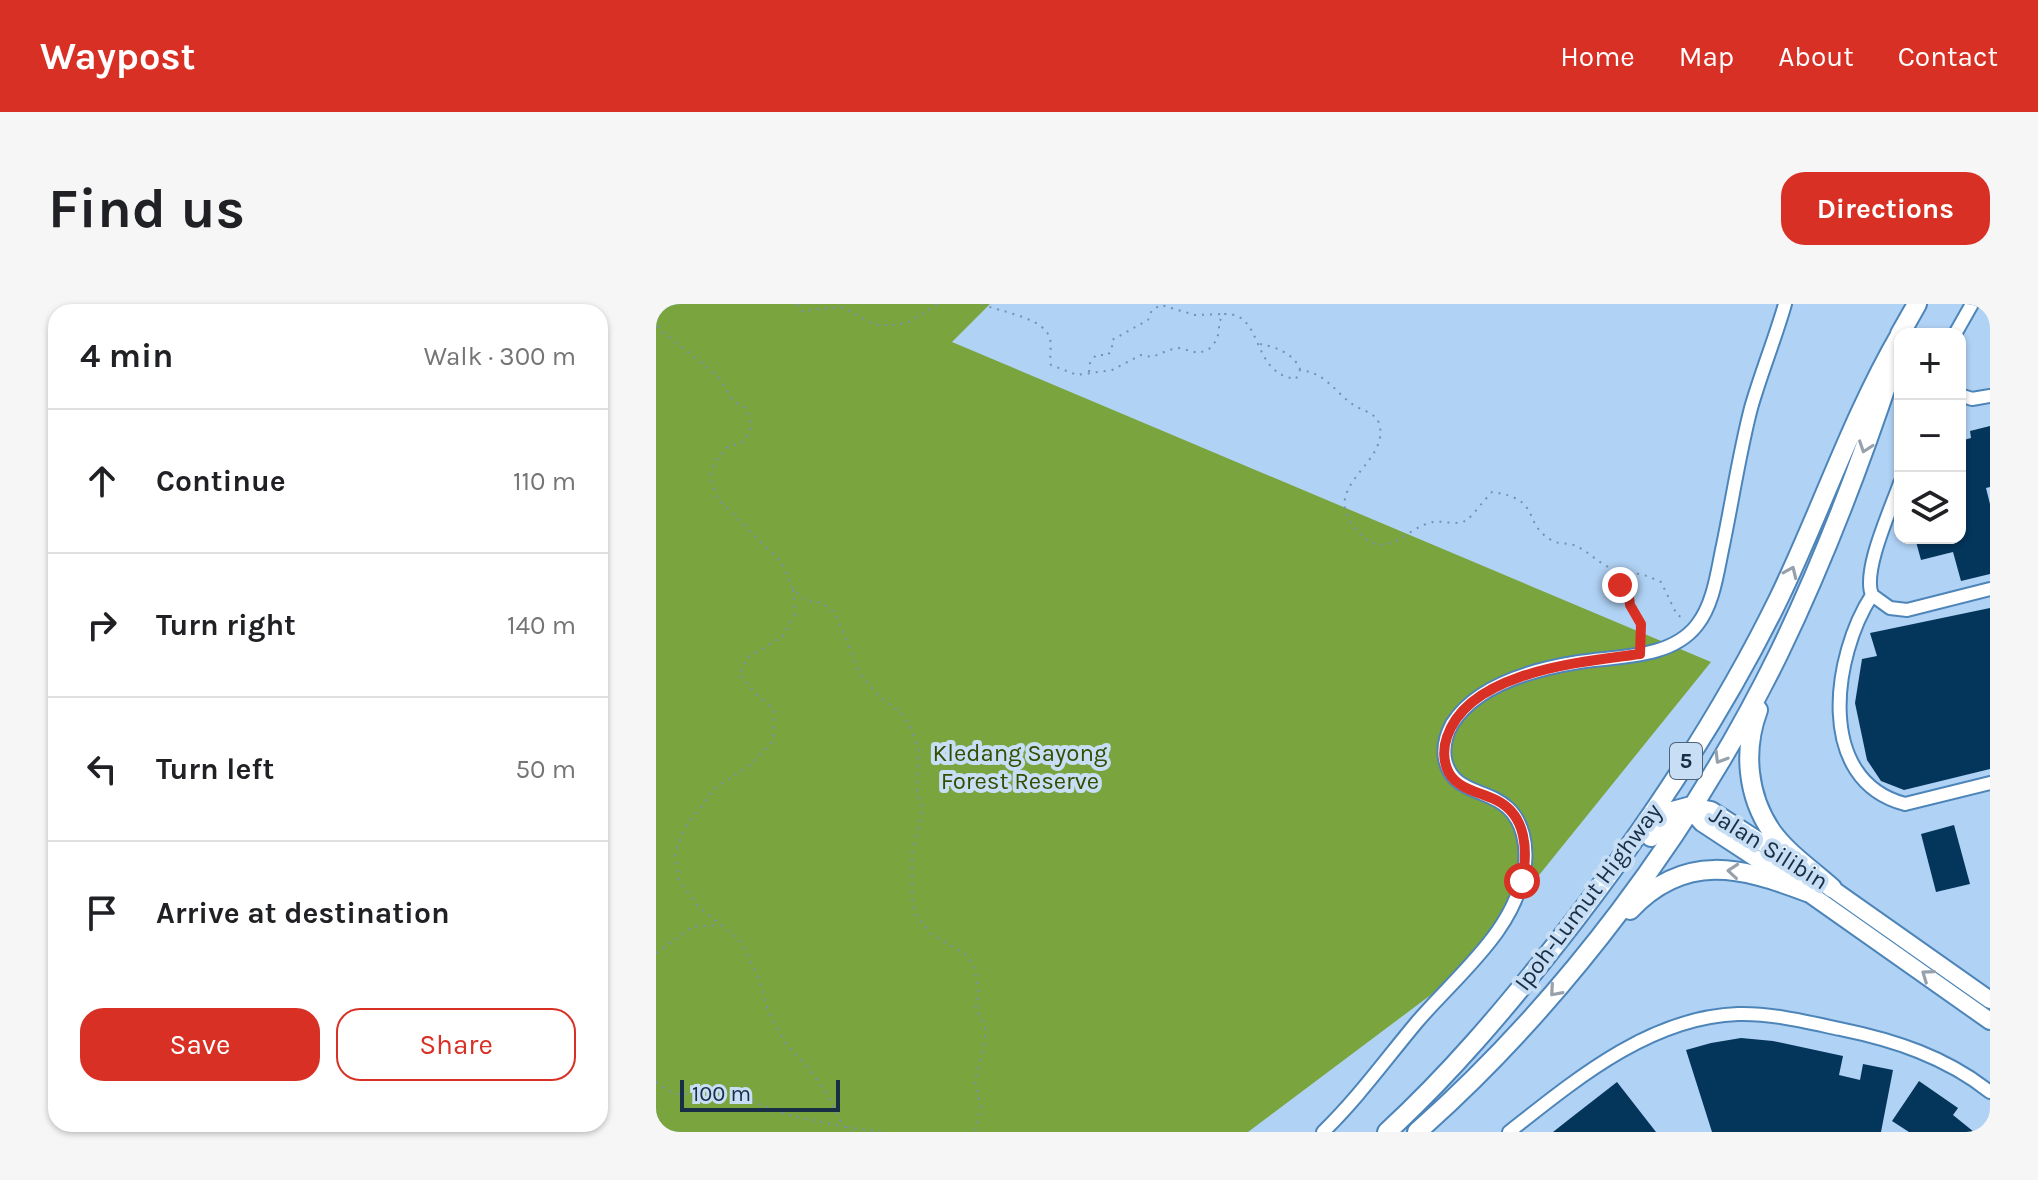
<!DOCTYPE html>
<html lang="en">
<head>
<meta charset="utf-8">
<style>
  :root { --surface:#fff; --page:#f6f6f6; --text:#202124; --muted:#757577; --line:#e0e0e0; --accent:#d93025 }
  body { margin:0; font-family:Karla,sans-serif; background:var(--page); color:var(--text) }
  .controls { position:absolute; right:24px; top:24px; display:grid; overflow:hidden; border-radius:16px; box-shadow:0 2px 6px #0004 }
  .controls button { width:72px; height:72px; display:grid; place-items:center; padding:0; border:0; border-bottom:2px solid var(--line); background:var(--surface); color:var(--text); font:40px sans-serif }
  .scale { position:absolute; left:24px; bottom:20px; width:160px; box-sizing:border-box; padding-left:8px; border:4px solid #172e44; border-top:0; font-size:22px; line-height:28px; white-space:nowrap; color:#172e44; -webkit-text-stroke:6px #c7def4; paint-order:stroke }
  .stop { position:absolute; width:24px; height:24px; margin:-18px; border:6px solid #d93025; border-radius:50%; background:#fff }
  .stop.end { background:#d93025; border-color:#fff; box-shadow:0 2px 8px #0008 }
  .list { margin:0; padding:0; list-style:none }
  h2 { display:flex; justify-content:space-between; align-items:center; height:104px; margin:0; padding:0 32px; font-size:34px }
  h2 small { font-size:26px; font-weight:400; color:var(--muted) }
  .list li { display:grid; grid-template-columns:52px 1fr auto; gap:24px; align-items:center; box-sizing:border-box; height:144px; padding:0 32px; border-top:2px solid var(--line) }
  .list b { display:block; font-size:30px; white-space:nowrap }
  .list em { font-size:26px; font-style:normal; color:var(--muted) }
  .actions { display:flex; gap:16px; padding:24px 32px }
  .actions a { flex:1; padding:18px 0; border:2px solid var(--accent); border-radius:24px; text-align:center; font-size:28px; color:var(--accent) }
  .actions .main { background:var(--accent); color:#fff }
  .icon { flex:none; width:44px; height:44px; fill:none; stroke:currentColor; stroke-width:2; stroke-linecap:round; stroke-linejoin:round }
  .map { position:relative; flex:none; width:1334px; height:828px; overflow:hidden; border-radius:24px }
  header { display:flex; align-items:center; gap:48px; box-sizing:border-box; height:112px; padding:0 40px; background:var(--accent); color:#fff }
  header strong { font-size:38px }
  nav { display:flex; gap:44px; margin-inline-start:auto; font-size:28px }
  .intro { display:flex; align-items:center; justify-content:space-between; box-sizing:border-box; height:192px; padding:0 48px }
  h1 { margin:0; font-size:56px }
  .button { padding:20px 36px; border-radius:24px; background:var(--accent); color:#fff; font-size:28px; font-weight:700 }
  main { display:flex; gap:48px; padding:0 48px }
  aside { flex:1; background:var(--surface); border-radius:24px; box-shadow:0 2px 6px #0004 }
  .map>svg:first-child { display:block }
</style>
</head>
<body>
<header>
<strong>Waypost</strong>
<nav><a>Home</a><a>Map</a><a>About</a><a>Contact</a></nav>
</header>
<div class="intro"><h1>Find us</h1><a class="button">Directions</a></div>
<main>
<aside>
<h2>4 min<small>Walk · 300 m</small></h2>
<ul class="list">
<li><svg class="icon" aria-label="ahead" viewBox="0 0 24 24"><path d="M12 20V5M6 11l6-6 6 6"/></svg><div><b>Continue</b></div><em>110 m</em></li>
<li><svg class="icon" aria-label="right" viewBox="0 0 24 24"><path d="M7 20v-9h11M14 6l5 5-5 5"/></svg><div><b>Turn right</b></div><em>140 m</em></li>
<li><svg class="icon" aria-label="left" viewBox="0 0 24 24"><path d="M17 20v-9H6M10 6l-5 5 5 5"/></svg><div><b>Turn left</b></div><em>50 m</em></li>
<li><svg class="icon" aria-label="arrive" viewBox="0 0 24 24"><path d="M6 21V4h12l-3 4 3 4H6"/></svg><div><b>Arrive at destination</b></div></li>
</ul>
<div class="actions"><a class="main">Save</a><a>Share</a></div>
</aside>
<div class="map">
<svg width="1334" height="828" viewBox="0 0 1334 828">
  <rect width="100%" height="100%" fill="#b0d2f4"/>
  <path fill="#7aa43e" d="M 0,0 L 334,0 L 296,38 L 1055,358 L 804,669 L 592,828 L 0,828 Z"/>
  <path fill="#04355b" d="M 1334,122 L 1334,183 L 1330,184 L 1334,200 L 1334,270 L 1305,277 L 1297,248 L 1265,256 L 1259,234 L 1304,234 L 1304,137 L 1315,134 L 1314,127 Z
    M 1334,304 L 1334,465 L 1248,486 L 1225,477 L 1211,456 L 1199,399 L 1206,355 L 1221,352 L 1214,329 Z
    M 1298,521 L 1314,580 L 1280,588 L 1265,530 Z
    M 1085,734 L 1117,737 L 1187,752 L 1183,771 L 1204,776 L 1207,760 L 1237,766 L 1225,828 L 1056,828 L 1030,746 L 1055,739 Z
    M 1263,777 L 1302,804 L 1297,811 L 1318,828 L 1253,828 L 1236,817 Z
    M 961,778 L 1000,828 L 897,828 L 916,813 Z"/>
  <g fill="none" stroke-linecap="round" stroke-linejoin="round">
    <defs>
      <path id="minor" d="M 1299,30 L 1316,0
        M 1304,91 L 1316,95 L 1334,92
        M 1244,179 C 1235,205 1206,267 1216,291 C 1177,351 1158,476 1249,500 L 1334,479
        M 1216,291 L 1234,304 L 1251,306 L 1334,285
        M 667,828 C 702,794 730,755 761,718 C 801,671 862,625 869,560 C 871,541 867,518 852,504 C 831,484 796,490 789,455 C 787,443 790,431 796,420 C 821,380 879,365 923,358 C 961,352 1015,355 1041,321 C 1057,301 1061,270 1066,246 C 1076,199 1083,150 1095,104 C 1105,69 1119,35 1129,0
        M 853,828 C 919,776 994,713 1082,710 C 1116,709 1151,718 1184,725 C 1238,736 1290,753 1334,788"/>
      <path id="major" d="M 1139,560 L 1055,506 L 1035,502 L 1037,509 L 1046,519 L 1151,588 L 1334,717
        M 1165,577 L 1334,696"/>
      <path id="highway" d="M 1244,30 L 1261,0
        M 1102,406 C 1087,446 1091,492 1116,528 C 1131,549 1156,566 1176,584
        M 995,533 L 1013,508 L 1035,502
        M 974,606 C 1029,548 1085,563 1151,588
        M 731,828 C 794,770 848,706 901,639 C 985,532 1063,417 1123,294 C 1165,207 1196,114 1244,31
        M 761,828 C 907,699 1037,525 1123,349 C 1167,258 1203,164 1235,68"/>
    </defs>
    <use href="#minor" stroke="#4d85b9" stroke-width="16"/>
    <use href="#major" stroke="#4d85b9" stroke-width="20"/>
    <use href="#highway" stroke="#4d85b9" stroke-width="22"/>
    <path stroke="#7491af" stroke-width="2" stroke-dasharray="2 6" stroke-linecap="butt" d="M 141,0 L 146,7 L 187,3 L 219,21 L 239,21 L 253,18 L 282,0
      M 326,0 C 343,8 389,13 394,35 C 396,43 393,52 395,61 L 421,71 L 456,66 L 485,51 L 496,53 L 513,46 L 523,44 L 543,49 L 553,45 L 560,37 L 563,28 L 563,18 L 568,10 C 609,8 593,69 640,75 L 644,66 C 671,69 679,89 699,102 C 708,107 719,109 723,119 C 734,156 676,176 691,212 C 695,220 701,226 706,232 C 732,256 751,223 777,218 C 788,216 802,223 812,215 C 818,210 828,196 836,188 C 887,195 865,218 895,236 C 903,241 912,238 920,242 C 932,247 943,260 957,265 C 968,270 978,268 987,271 C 993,272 999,276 1005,278 L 1021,311 L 1030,315
      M 0,6 L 2,0
      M 0,14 L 3,25 L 62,72 L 77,97 L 90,104 L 96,121 L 89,137 L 72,143 L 58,158 L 54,174 L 61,194 L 126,259 L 137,286 L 150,296 L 166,299 L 179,309 L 204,370 L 221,390 L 245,409 L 254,422 L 263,446 L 261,487 L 267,505 L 256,549 L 256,593 L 259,610 L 275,630 L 312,652 L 319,666 L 323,689 L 320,703 L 329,722 L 329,739 L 319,777 L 325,804 L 319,828
      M 604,40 C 620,43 637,49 644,65
      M 433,68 L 434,59 L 440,51 L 452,51 L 456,45 L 456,36 L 492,16 L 496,6 L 505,1 L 539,11 L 567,10
      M 962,268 L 964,281 L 972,285 L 974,301 L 985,320 L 985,340
      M 137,286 L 139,310 L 127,332 L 92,353 L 83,370 L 100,390 L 118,406 L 117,437 L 94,461 L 59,484 L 28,525 L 19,549 L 23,576 L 42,602 L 84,637 L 101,669 L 111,704 L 128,738 L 153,764 L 172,792 L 187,822 L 196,828
      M 0,649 L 36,623 L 61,621
      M 0,778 C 32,803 33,782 66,781 L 107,802 L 132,811 L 185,822
      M 191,823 L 225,828"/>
    <use href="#minor" stroke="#fff" stroke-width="12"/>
    <use href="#major" stroke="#fff" stroke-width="16"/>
    <use href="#highway" stroke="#fff" stroke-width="18"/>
  </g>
  <defs><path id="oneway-chevron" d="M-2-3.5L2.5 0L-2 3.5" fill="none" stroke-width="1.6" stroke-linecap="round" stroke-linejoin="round" transform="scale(2)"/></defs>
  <g stroke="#97a1ab">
    <use href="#oneway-chevron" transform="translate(1209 143) rotate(109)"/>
    <use href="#oneway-chevron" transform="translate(1135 268) rotate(-66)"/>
    <use href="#oneway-chevron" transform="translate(1064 454) rotate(121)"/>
    <use href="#oneway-chevron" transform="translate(1077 567) rotate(-175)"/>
    <use href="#oneway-chevron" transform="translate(1271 671) rotate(-145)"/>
    <use href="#oneway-chevron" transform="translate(899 687) rotate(131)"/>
  </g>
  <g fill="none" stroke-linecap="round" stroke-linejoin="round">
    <path stroke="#d93025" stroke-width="10" d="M 866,577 C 872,547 871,511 840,496 C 824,488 803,486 793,469 C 787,458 787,444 791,433 C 813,367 926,358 984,350 L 985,320 L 974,301 L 972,285 L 964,281"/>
  </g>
  <g text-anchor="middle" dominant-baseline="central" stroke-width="8" stroke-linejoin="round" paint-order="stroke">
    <rect fill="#c7def4" stroke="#4c6379" stroke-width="2" x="1014" y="439" width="32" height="36" rx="6"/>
    <g font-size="22" font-weight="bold" fill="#172e44">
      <text x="1030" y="457">5</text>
    </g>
    <g font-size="24" fill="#344e00" stroke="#c7def4">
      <text x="364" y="449">Kledang Sayong<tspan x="364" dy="28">Forest Reserve</tspan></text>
    </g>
    <g font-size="24" fill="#172e44" stroke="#c7def4">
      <text transform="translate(1113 544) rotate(32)">Jalan Silibin</text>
      <text transform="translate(932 593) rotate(-53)">Ipoh-Lumut Highway</text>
    </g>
  </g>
</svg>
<div class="controls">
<button>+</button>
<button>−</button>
<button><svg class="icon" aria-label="layers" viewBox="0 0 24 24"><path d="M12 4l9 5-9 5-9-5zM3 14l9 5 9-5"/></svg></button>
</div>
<div class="scale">100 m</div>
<div class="stop" style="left:866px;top:577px"></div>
<div class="stop end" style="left:964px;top:281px"></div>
</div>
</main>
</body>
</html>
